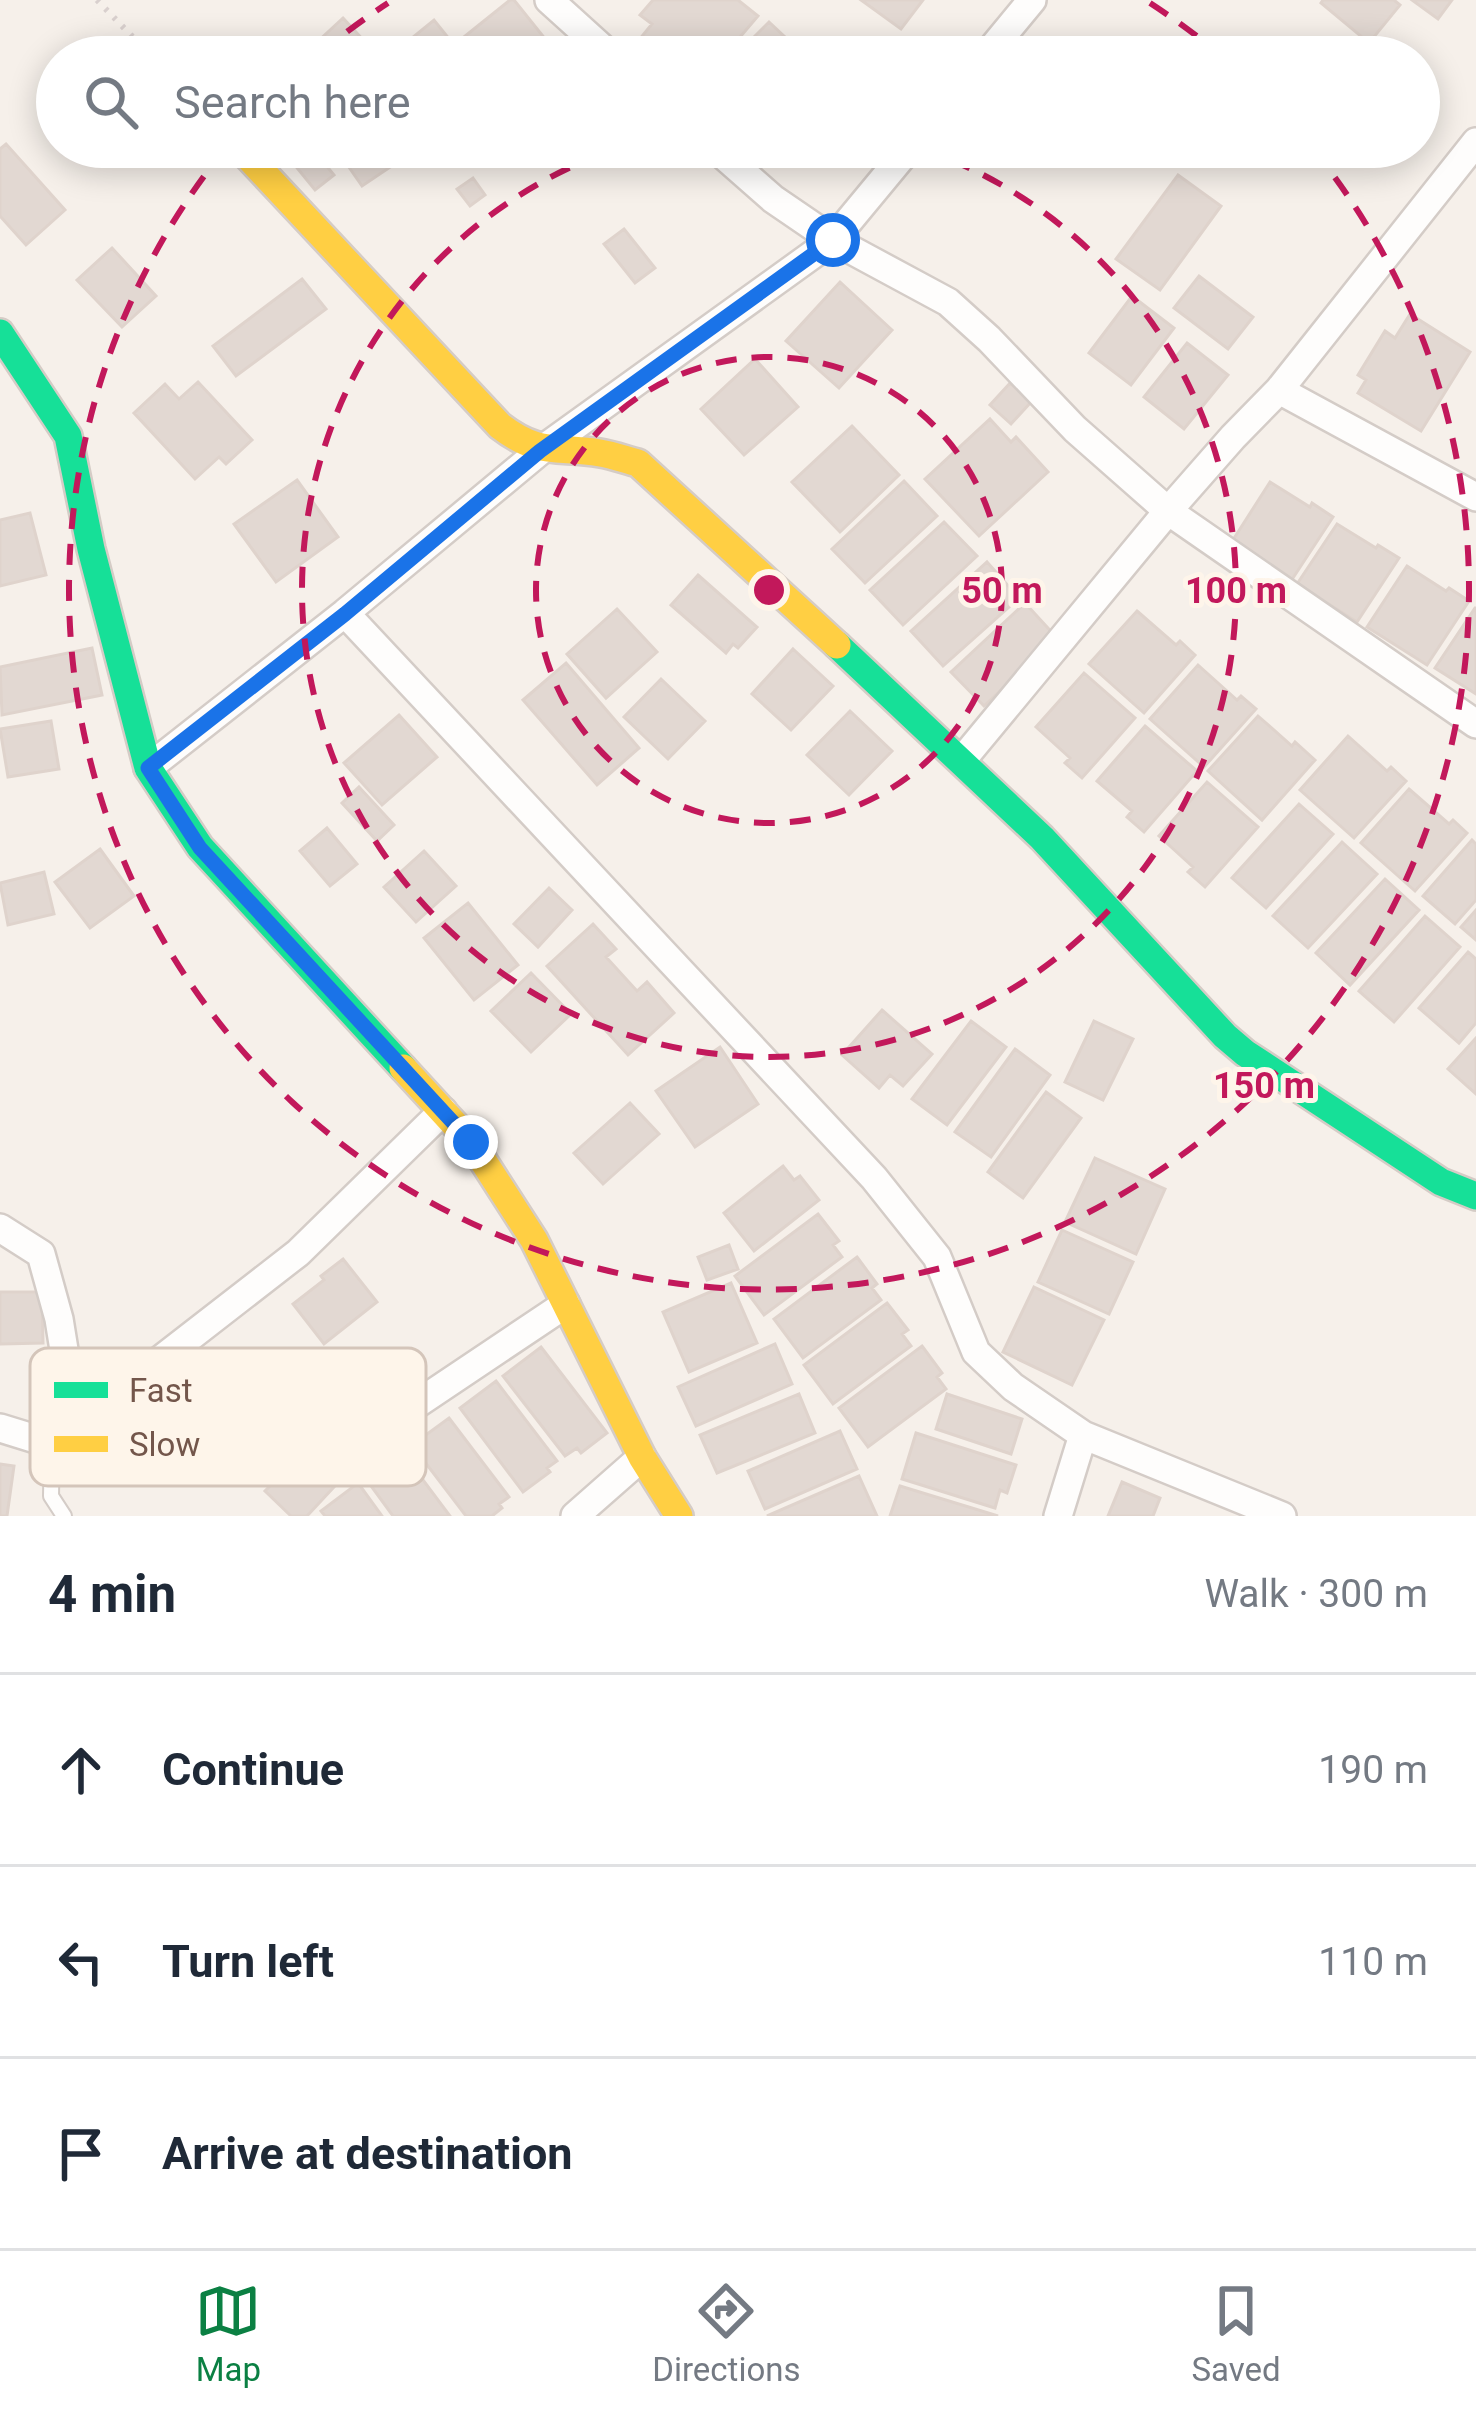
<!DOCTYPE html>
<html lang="en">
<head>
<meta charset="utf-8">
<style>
  :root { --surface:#fff; --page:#f6f6f7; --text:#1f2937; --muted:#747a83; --line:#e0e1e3; --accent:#0b8043 }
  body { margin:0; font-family:Roboto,sans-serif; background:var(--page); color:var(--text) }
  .stop { position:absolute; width:36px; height:36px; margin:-27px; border:9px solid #1a73e8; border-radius:50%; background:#fff }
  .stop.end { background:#1a73e8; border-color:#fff; box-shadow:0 3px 12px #0008 }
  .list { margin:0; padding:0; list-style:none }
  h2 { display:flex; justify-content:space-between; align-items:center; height:156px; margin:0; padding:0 48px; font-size:51px }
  h2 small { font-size:39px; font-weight:400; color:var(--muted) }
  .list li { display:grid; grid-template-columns:78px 1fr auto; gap:36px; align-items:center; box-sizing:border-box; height:192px; padding:0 48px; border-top:3px solid var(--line) }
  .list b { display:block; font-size:45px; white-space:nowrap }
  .list em { font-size:39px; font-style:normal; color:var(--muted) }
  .icon { flex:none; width:66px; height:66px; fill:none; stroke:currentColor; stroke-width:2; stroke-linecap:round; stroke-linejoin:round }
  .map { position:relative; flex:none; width:1476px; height:1516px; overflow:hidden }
  .search { position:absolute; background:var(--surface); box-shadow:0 6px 30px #0003; left:36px; right:36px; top:36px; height:132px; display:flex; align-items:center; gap:30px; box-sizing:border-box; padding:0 42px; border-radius:66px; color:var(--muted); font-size:45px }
  .sheet { height:732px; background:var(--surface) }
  nav { display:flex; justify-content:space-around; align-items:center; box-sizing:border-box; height:168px; border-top:3px solid var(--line); background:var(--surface); font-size:33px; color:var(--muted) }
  nav a { display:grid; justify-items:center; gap:6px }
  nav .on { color:var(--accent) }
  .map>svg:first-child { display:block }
</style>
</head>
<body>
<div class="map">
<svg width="1476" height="1516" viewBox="0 0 1476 1516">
  <rect width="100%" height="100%" fill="#f6f0ea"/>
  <path fill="#e2d8d2" stroke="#dfd3cc" stroke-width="3" d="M 510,0 L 514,0 L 550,45 L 534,57 L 391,55 L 434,20 L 454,45 Z
    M 653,0 L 738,0 L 758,16 L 723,57 L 646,57 L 634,46 L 652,24 L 640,15 Z
    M 861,0 L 923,0 L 901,29 Z
    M 1323,0 L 1394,0 L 1400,5 L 1369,43 L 1321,3 Z
    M 1412,0 L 1452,0 L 1438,19 Z
    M 343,18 L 379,57 L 301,57 Z
    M 769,22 L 785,37 L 765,57 L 734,57 Z
    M 807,45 L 825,57 L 798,57 Z
    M 6,144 L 65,210 L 26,245 L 0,216 L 0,149 Z
    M 280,147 L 311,147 L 334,175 L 315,190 Z
    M 335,147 L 420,147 L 362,186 Z
    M 1178,175 L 1221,206 L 1160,290 L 1116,259 Z
    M 473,178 L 485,195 L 470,206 L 457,189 Z
    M 624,229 L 655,268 L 635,283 L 604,244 Z
    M 112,248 L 156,296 L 122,327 L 77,280 Z
    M 1199,276 L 1253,317 L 1228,349 L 1174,308 Z
    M 302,279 L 326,309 L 236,376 L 213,346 Z
    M 840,282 L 892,330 L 839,388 L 786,341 Z
    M 1132,296 L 1174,328 L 1131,385 L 1089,353 Z
    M 1410,314 L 1470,352 L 1421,431 L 1358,393 L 1366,380 L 1358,375 L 1385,331 L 1395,338 Z
    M 1187,343 L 1228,375 L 1184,429 L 1144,397 Z
    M 755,359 L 798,407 L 744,455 L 701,409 Z
    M 198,382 L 252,440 L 226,464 L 219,457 L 195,479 L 134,413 L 165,384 L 179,399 Z
    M 1010,383 L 1031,402 L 1011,424 L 990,405 Z
    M 990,419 L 1011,442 L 1016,437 L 1048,472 L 979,536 L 925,479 Z
    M 852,426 L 899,475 L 840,532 L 792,482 Z
    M 297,480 L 338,537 L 276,582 L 234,524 Z
    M 904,481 L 937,516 L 865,583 L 832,549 Z
    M 1270,482 L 1310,507 L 1312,503 L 1333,517 L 1291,581 L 1231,543 Z
    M 30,513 L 46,575 L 0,586 L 0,520 Z
    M 944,522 L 977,556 L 903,625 L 870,590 Z
    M 1337,524 L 1376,548 L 1378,545 L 1399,558 L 1357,622 L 1297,584 Z
    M 987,562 L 1019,598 L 943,666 L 911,631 Z
    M 1407,566 L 1446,591 L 1449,588 L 1469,601 L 1427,665 L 1367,627 Z
    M 698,575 L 757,627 L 738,648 L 733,644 L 726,653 L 671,605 Z
    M 1025,603 L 1057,638 L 984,706 L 951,672 Z
    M 1475,608 L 1476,608 L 1476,694 L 1435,668 Z
    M 617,609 L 657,652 L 606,698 L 567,654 Z
    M 1137,611 L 1176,645 L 1180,641 L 1195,655 L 1144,713 L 1089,664 Z
    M 92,648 L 102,695 L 2,715 L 0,667 Z
    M 793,649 L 833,686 L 791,730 L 752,694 Z
    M 566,663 L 639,748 L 597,785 L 523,700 Z
    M 1198,665 L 1237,700 L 1241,696 L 1256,709 L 1204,767 L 1150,719 Z
    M 1084,673 L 1135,718 L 1082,778 L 1065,763 L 1070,758 L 1036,727 Z
    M 661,679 L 705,721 L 668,759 L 624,717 Z
    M 850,711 L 892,751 L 849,795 L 807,755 Z
    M 399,715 L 437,757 L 382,805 L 344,763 Z
    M 1258,716 L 1292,746 L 1295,742 L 1315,760 L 1262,820 L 1208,771 Z
    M 51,721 L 59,769 L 8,777 L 0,729 Z
    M 1145,726 L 1197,771 L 1144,832 L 1127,817 L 1132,811 L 1097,781 Z
    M 1348,736 L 1387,771 L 1391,767 L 1406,781 L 1354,838 L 1300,790 Z
    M 1207,782 L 1258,827 L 1205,887 L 1188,872 L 1193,867 L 1159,836 Z
    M 359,787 L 394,825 L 377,841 L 342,803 Z
    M 1409,789 L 1449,824 L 1453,820 L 1467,833 L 1415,891 L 1361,843 Z
    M 1299,804 L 1333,834 L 1266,908 L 1232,878 Z
    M 327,828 L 357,864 L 330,886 L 300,851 Z
    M 1472,840 L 1476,844 L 1476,900 L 1455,924 L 1423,896 Z
    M 1342,842 L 1377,874 L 1308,948 L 1273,916 Z
    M 100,849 L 134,896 L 90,928 L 55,882 Z
    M 424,851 L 456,886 L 416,922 L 384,887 Z
    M 44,872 L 54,914 L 8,925 L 0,883 Z
    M 1385,879 L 1419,910 L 1350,985 L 1316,953 Z
    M 549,888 L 572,910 L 538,947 L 514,924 Z
    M 468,903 L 518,965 L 474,1000 L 424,938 Z
    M 1476,910 L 1476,940 L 1461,927 Z
    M 1425,916 L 1460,947 L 1394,1022 L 1359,991 Z
    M 593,924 L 616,949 L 606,957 L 637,991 L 647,982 L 674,1013 L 628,1055 L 547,966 Z
    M 1468,952 L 1476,959 L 1476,1023 L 1459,1043 L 1419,1008 Z
    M 531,973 L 571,1014 L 531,1052 L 491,1011 Z
    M 882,1010 L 932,1054 L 903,1086 L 890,1075 L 879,1088 L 842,1055 Z
    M 971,1021 L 1006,1047 L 947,1125 L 912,1099 Z
    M 1094,1021 L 1133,1039 L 1103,1100 L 1065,1082 Z
    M 1476,1038 L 1476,1094 L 1448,1069 Z
    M 720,1047 L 758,1104 L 695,1147 L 656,1091 Z
    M 1015,1049 L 1050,1075 L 991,1157 L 955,1132 Z
    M 1046,1092 L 1081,1118 L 1023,1198 L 988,1172 Z
    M 630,1103 L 659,1134 L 603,1184 L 574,1153 Z
    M 1095,1158 L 1165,1189 L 1136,1254 L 1065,1222 Z
    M 783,1166 L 794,1180 L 800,1176 L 819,1200 L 754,1251 L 724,1213 Z
    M 818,1214 L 839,1241 L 833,1245 L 842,1257 L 764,1315 L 735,1276 Z
    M 1062,1230 L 1133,1262 L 1109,1314 L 1038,1282 Z
    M 729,1245 L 738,1269 L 707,1280 L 698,1257 Z
    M 857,1257 L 877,1284 L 872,1288 L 881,1300 L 803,1358 L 774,1319 Z
    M 343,1259 L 377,1302 L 324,1344 L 293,1304 L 324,1280 L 321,1276 Z
    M 731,1283 L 757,1343 L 689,1372 L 663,1312 Z
    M 1034,1287 L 1104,1320 L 1072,1385 L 1003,1352 Z
    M 0,1292 L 42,1292 L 43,1343 L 0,1344 Z
    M 887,1303 L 908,1330 L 902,1334 L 911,1346 L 833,1404 L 804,1365 Z
    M 775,1344 L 792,1384 L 696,1426 L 678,1387 Z
    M 922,1346 L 942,1373 L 937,1377 L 946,1389 L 868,1447 L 839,1408 Z
    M 541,1347 L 607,1433 L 581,1453 L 577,1448 L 565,1456 L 503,1376 Z
    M 496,1381 L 557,1461 L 547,1468 L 550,1472 L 523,1492 L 460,1408 Z
    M 799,1394 L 815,1433 L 717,1473 L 700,1435 Z
    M 947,1394 L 1022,1419 L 1011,1454 L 936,1429 Z
    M 449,1418 L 509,1497 L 499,1504 L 502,1508 L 492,1516 L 466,1516 L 412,1445 Z
    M 840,1431 L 857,1469 L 765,1509 L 748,1471 Z
    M 916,1433 L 1016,1465 L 1007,1493 L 1000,1490 L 995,1508 L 902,1479 Z
    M 402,1452 L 450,1516 L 393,1516 L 366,1479 Z
    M 325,1454 L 346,1474 L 307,1516 L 291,1516 L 265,1491 L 289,1467 L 293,1470 L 306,1455 L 315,1464 Z
    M 0,1464 L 14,1466 L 7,1516 L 0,1516 Z
    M 859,1476 L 877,1516 L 767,1516 Z
    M 1122,1482 L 1160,1498 L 1153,1516 L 1108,1516 Z
    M 358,1483 L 382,1516 L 325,1516 L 321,1511 Z
    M 900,1486 L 998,1516 L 890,1516 Z"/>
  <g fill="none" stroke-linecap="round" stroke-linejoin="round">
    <defs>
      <path id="lane" d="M 52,1444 L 51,1496 L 64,1516"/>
      <path id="street" d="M 549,0 L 612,57
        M 985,57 L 1032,0
        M 714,147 L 773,199 L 833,240 L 948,302 L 989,339 L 1075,429 L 1168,511 L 1233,437 L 1279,390 L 1476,142
        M 1279,390 L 1476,497
        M 345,613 L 874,1178 L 937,1257 L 976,1352 L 1013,1387 L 1083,1435 L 1282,1516
        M 962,760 L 1168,511 L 1476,724
        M 148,768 L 345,613 L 540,451 L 833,240 L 910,147
        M 0,1228 L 41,1254 L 59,1319 L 65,1356 L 52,1444
        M 0,1428 L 52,1444
        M 378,1430 L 566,1304
        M 52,1444 L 298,1253 L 443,1111
        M 575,1516 L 642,1457
        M 1058,1516 L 1083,1435"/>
      <path id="fast" d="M 0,333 L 68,436 L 91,549 L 148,768 L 200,847 L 403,1068
        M 837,645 L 1042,838 L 1225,1036 L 1245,1053 L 1441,1182 L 1476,1196"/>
      <path id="slow" d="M 239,147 L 500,426 C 539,456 556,446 600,453 C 613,455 626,460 638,463 L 837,645
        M 403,1068 L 471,1142 L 534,1240 L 642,1457 L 679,1516"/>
    </defs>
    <use href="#lane" stroke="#d4ccc7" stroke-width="18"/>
    <use href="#street" stroke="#d4ccc7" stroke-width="32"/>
    <use href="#fast" stroke="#d5ccc6" stroke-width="32"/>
    <use href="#slow" stroke="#d5ccc6" stroke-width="32"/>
    <path stroke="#d9d0ce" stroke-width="6" stroke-dasharray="3 9" stroke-linecap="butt" d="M 97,0 L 152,57"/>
    <use href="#lane" stroke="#fefdfc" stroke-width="14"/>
    <use href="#street" stroke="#fefdfc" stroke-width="27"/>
    <use href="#fast" stroke="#16e098" stroke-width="27"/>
    <use href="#slow" stroke="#ffcf43" stroke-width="27"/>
  </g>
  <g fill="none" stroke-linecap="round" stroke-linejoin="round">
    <path stroke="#1a73e8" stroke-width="15" d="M 471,1142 L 200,848 L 148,768 L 345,614 L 540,451 L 833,240"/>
  </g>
  <g fill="none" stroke="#c2185b" stroke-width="6" stroke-dasharray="21 15">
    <circle cx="769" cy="590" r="233"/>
    <path d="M917 147A467 467 0 1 1 621 147"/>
    <path d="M319 54A700 700 0 0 1 388 3M1150 3A700 700 0 0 1 1219 54M1313 149A700 700 0 1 1 225 149"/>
  </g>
  <rect x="30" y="1348" width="396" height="138" rx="18" fill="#fef5ea" stroke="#d4c5ba" stroke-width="3"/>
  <rect x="54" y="1382" width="54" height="16" fill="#16e098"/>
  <rect x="54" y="1436" width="54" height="16" fill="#ffcf43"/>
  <g font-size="33" fill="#73564b">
    <text x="129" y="1402">Fast</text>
    <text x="129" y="1456">Slow</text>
  </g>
  <circle cx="769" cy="590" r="18" fill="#c2185b" stroke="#fef5ea" stroke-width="6"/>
  <g font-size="36" text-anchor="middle" font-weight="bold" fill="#c2185b" stroke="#fef5ea" stroke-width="10" stroke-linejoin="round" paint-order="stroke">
    <text x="1002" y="603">50 m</text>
    <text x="1236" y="603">100 m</text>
    <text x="1264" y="1098">150 m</text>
  </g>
</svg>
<div class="stop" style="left:833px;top:240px"></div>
<div class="stop end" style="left:471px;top:1142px"></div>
<div class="search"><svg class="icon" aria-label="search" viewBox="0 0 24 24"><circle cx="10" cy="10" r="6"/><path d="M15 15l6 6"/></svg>Search here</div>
</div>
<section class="sheet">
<h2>4 min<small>Walk · 300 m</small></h2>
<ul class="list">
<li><svg class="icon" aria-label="ahead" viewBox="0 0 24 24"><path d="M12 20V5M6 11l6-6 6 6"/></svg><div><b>Continue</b></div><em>190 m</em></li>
<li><svg class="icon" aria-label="left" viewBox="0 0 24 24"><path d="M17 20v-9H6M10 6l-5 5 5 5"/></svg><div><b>Turn left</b></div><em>110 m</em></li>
<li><svg class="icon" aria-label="arrive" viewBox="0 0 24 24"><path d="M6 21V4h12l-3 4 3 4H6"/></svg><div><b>Arrive at destination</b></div></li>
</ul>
</section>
<nav>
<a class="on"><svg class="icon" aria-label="map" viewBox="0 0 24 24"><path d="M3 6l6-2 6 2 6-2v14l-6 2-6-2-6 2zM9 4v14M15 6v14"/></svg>Map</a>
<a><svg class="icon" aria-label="directions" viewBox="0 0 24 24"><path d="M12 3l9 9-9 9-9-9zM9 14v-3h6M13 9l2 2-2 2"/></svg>Directions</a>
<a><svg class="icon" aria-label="saved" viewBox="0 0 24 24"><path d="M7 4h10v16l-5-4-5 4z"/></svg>Saved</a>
</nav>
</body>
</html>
